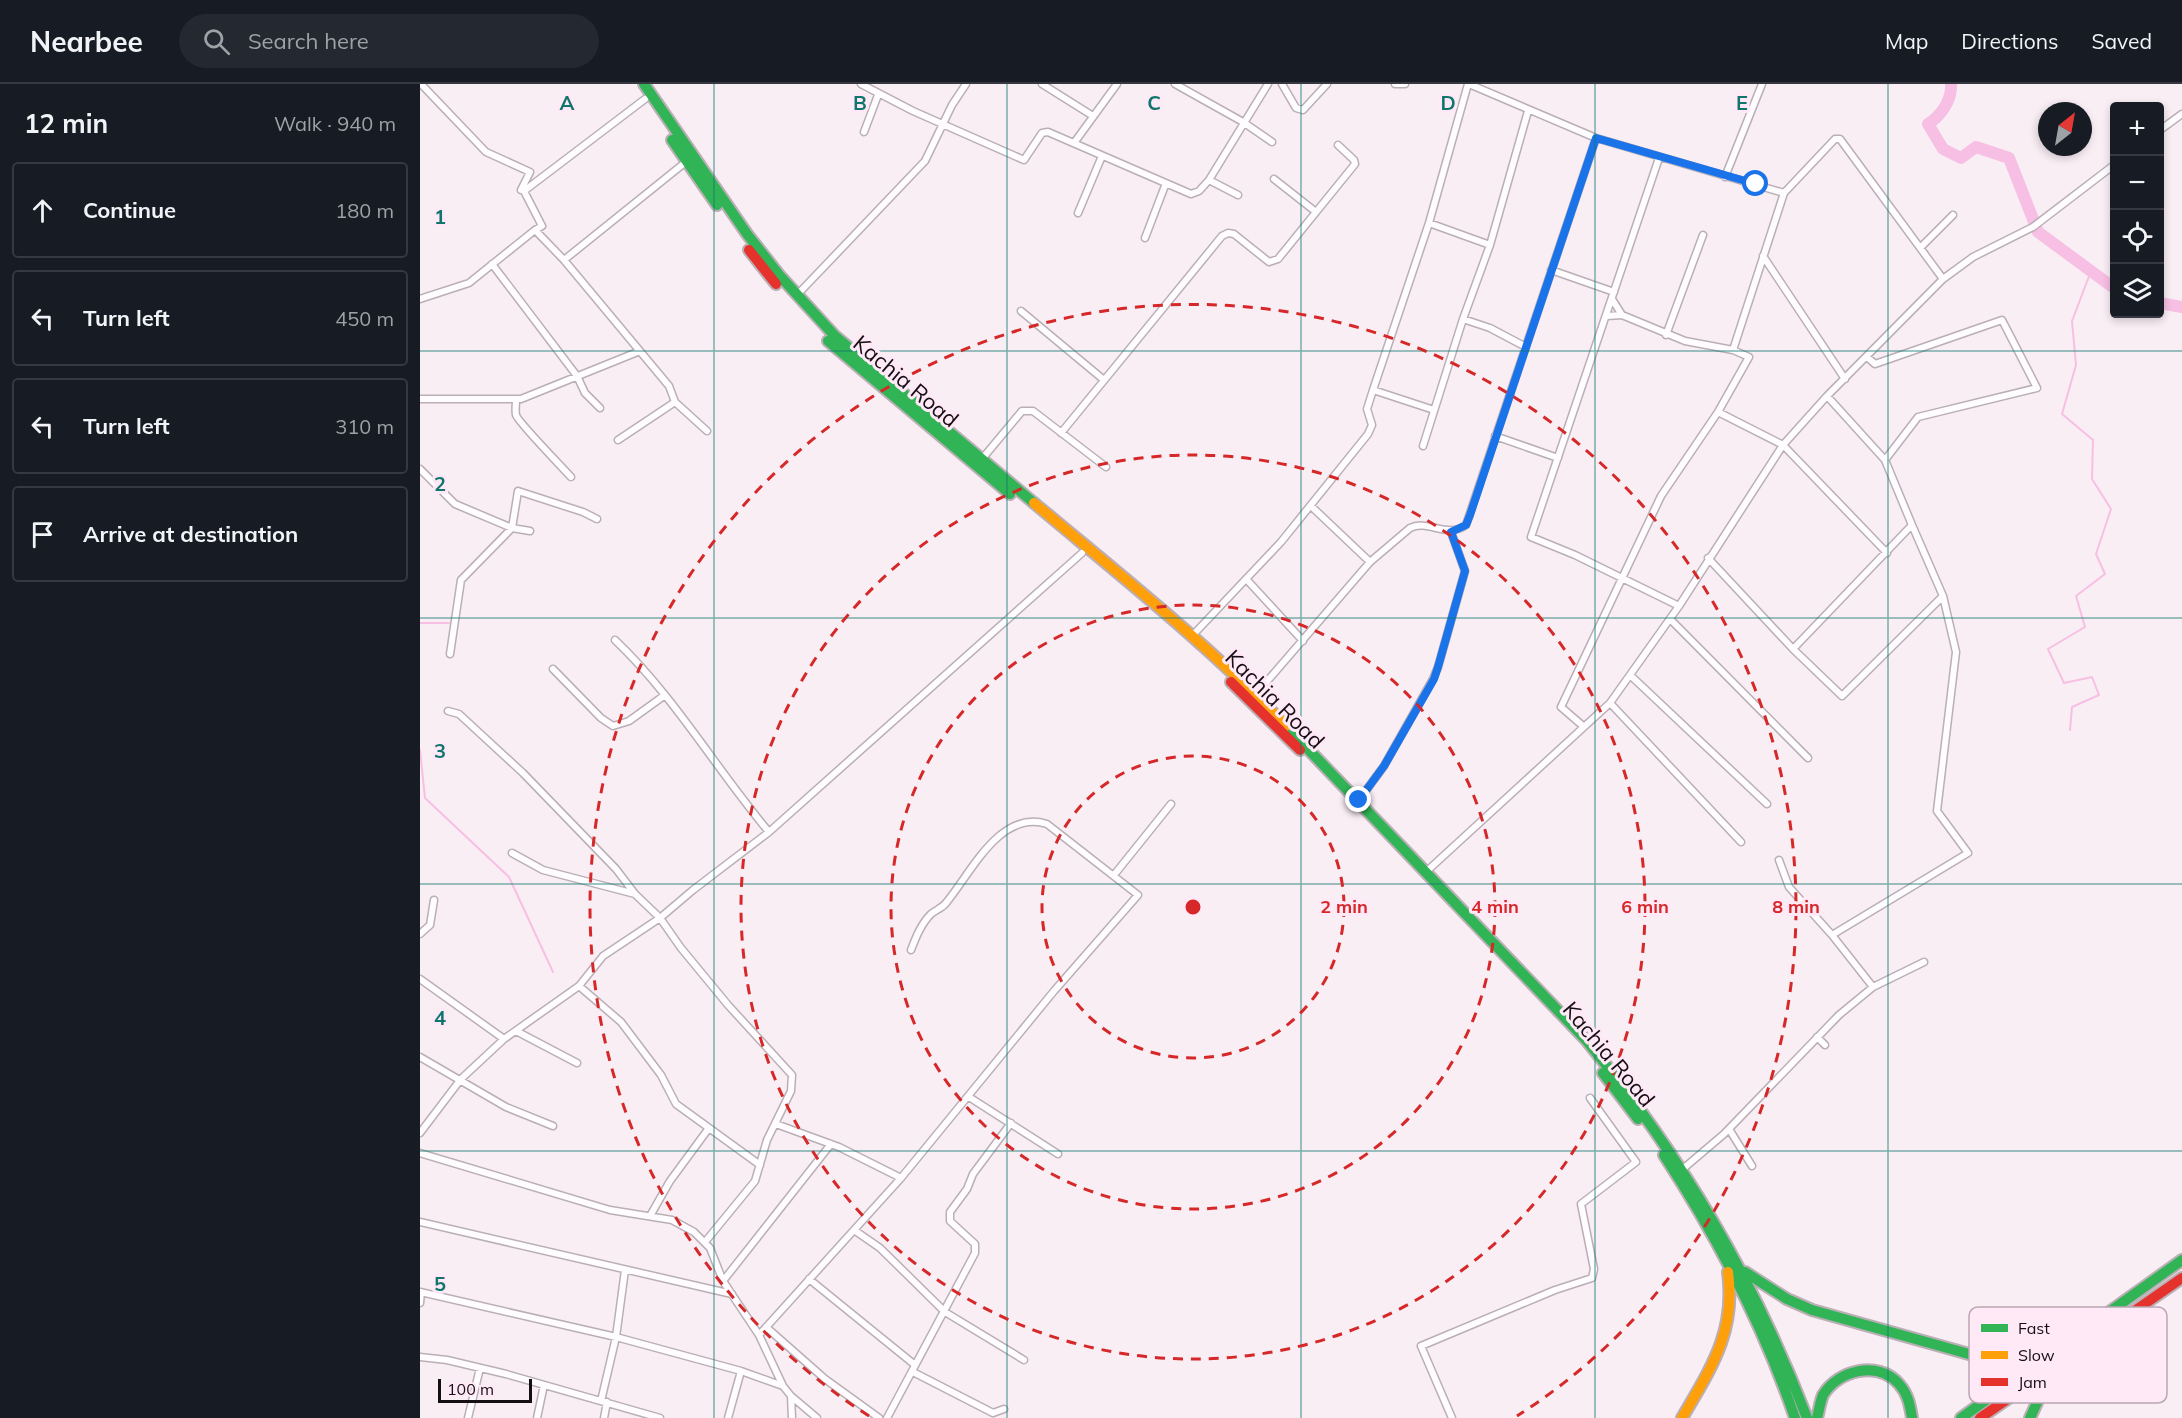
<!DOCTYPE html>
<html lang="en">
<head>
<meta charset="utf-8">
<style>
  :root { --surface:#171b24; --page:#242831; --text:#f1f3f6; --muted:#9ea1a6; --line:#363941 }
  body { margin:0; font-family:Mulish,sans-serif; background:var(--page); color:var(--text) }
  .controls { position:absolute; right:18px; top:18px; display:grid; overflow:hidden; border-radius:6px; box-shadow:0 3px 9px #0003 }
  .controls button { width:54px; height:54px; display:grid; place-items:center; padding:0; border:0; border-bottom:2px solid var(--line); background:var(--surface); color:var(--text); font:30px sans-serif }
  .compass { position:absolute; left:1618px; top:18px; width:54px; height:54px; border-radius:50%; background:var(--surface); box-shadow:0 3px 9px #0003; rotate:31deg }
  .scale { position:absolute; left:18px; bottom:15px; width:94px; box-sizing:border-box; padding-left:6px; border:3px solid #150e12; border-top:0; font-size:16px; line-height:21px; white-space:nowrap; color:#150e12; -webkit-text-stroke:4px #ffe9f6; paint-order:stroke }
  .stop { position:absolute; width:18px; height:18px; margin:-14px; border:4px solid #1a73e8; border-radius:50%; background:#fff }
  .stop.end { background:#1a73e8; border-color:#fff; box-shadow:0 2px 6px #0008 }
  .list { margin:0; padding:0; list-style:none }
  h2 { display:flex; justify-content:space-between; align-items:center; height:78px; margin:0; padding:0 24px; font-size:26px }
  h2 small { font-size:20px; font-weight:400; color:var(--muted) }
  .list li { display:grid; grid-template-columns:39px 1fr auto; gap:18px; align-items:center; box-sizing:border-box; height:96px; margin:0 12px 12px; padding:0 12px; border:2px solid var(--line); border-radius:6px }
  .list b { display:block; font-size:22px; white-space:nowrap }
  .list em { font-size:20px; font-style:normal; color:var(--muted) }
  .icon { flex:none; width:33px; height:33px; fill:none; stroke:currentColor; stroke-width:2; stroke-linecap:round; stroke-linejoin:round }
  .map { position:relative; flex:none; width:1762px; height:1334px; overflow:hidden }
  header { display:flex; align-items:center; gap:36px; box-sizing:border-box; height:84px; padding:0 30px; background:var(--surface); border-bottom:2px solid var(--line) }
  header strong { font-size:28px }
  nav { display:flex; gap:33px; margin-inline-start:auto; font-size:21px }
  .search { width:420px; height:54px; background:var(--page); display:flex; align-items:center; gap:15px; box-sizing:border-box; padding:0 21px; border-radius:33px; color:var(--muted); font-size:22px }
  main { display:flex }
  aside { flex:1; background:var(--surface) }
  .map>svg:first-child { display:block }
</style>
</head>
<body>
<header>
<strong>Nearbee</strong>
<div class="search"><svg class="icon" aria-label="search" viewBox="0 0 24 24"><circle cx="10" cy="10" r="6"/><path d="M15 15l6 6"/></svg>Search here</div>
<nav><a>Map</a><a>Directions</a><a>Saved</a></nav>
</header>
<main>
<aside>
<h2>12 min<small>Walk · 940 m</small></h2>
<ul class="list">
<li><svg class="icon" aria-label="ahead" viewBox="0 0 24 24"><path d="M12 20V5M6 11l6-6 6 6"/></svg><div><b>Continue</b></div><em>180 m</em></li>
<li><svg class="icon" aria-label="left" viewBox="0 0 24 24"><path d="M17 20v-9H6M10 6l-5 5 5 5"/></svg><div><b>Turn left</b></div><em>450 m</em></li>
<li><svg class="icon" aria-label="left" viewBox="0 0 24 24"><path d="M17 20v-9H6M10 6l-5 5 5 5"/></svg><div><b>Turn left</b></div><em>310 m</em></li>
<li><svg class="icon" aria-label="arrive" viewBox="0 0 24 24"><path d="M6 21V4h12l-3 4 3 4H6"/></svg><div><b>Arrive at destination</b></div></li>
</ul>
</aside>
<div class="map">
<svg width="1762" height="1334" viewBox="0 0 1762 1334">
  <rect width="100%" height="100%" fill="#faeef5"/>
  <g fill="none" stroke-linecap="round" stroke-linejoin="round">
    <path stroke="#f7bfe3" stroke-width="2" d="M 0,539 L 29,539
      M 1650,646 L 1652,623 L 1679,611 L 1672,593 L 1644,599 L 1628,565 L 1665,543 L 1656,512 L 1685,490 L 1676,470 L 1691,425 L 1672,395 L 1673,356 L 1642,330 L 1656,281 L 1652,237 L 1671,187
      M 0,666 L 5,714 L 89,793 L 133,888"/>
    <path stroke="#f7bfe3" stroke-width="12" d="M 1531,0 C 1532,16 1521,32 1508,40 L 1523,65 L 1541,74 L 1556,63 L 1589,74 L 1618,148 L 1694,204
      M 1740,219 L 1762,223"/>
    <defs>
      <path id="street" d="M 1,0 L 66,68 L 110,88 L 101,106 L 104,107 L 225,15
        M 441,0 L 493,27 L 604,76 L 622,49 L 628,48 L 771,110 L 779,107 L 789,96 L 848,0
        M 622,0 L 673,32
        M 755,0 L 823,38 L 852,58
        M 862,0 L 876,24 L 883,26 L 907,0
        M 975,0 L 985,0
        M 1049,0 L 1176,54 L 1364,109
        M 1740,46 L 1762,30
        M 444,48 L 458,11
        M 654,59 L 697,0
        M 1239,74 L 1111,453 L 1155,471 L 1259,522
        M 1305,93 L 1342,0
        M 854,95 L 896,128
        M 789,96 L 818,111
        M 104,107 L 122,142 L 115,146 L 144,176 L 249,302 L 255,318 L 287,347
        M 658,129 L 682,72
        M 1009,139 L 1070,161
        M 725,154 L 746,99
        M 1501,163 L 1533,131
        M 1343,172 L 1425,295
        M 144,176 L 267,77
        M 72,180 L 157,292 L 165,309 L 180,324
        M 1131,186 L 1194,208
        M 377,211 L 505,77 L 532,21 L 546,0
        M 0,215 L 49,199 L 115,146
        M 1192,215 L 1202,231
        M 601,227 L 684,296
        M 1187,232 L 1202,231 L 1265,257 L 1313,266
        M 1043,235 L 1070,244 L 1106,263
        M 1246,251 L 1283,151
        M 1447,273 L 1455,280 L 1582,236 L 1617,304 L 1498,333 L 1465,376 L 1492,441 L 1373,565 L 1422,612 L 1523,512 L 1536,568 L 1517,727 L 1548,769 L 1412,851 L 1453,903
        M 1407,312 L 1465,376
        M 0,315 L 101,315 L 220,267
        M 96,316 C 96,320 95,326 96,331 C 98,338 142,383 151,393
        M 1014,326 L 953,306 L 1009,139 L 1048,0
        M 1298,328 L 1363,361 L 1467,469
        M 641,349 L 802,152 L 808,149 L 814,150 L 849,178 L 858,175 L 935,80 L 934,76 L 918,61
        M 1075,352 L 1138,374
        M 198,356 L 255,318
        M 1003,362 L 1043,235 L 1070,161 L 1108,27
        M 562,375 L 602,327 L 613,327 L 686,383
        M 0,385 L 35,420 L 92,444 L 98,407 L 163,428 L 177,435
        M 891,422 L 950,478
        M 1492,441 L 1523,512
        M 1288,474 L 1373,565
        M 828,497 L 883,557
        M 1250,535 L 1388,674
        M 772,552 L 861,458 L 948,350 L 952,341 L 947,325 L 953,306
        M 195,556 C 255,613 296,685 349,748
        M 30,570 L 41,496 L 92,444 L 110,447
        M 133,585 L 181,634 L 193,642 L 209,637 L 245,611
        M 1210,591 L 1347,720
        M 836,610 L 950,478 L 990,444 C 1008,435 1027,455 1046,441 L 1176,54
        M 1190,619 L 1321,758
        M 28,627 L 39,630 L 103,689 L 196,785 L 215,810 L 240,834 L 261,864 L 308,921 L 372,991 L 371,1007 L 347,1056 L 335,1097 L 285,1158
        M 1163,642 L 1141,623 L 1241,412 L 1298,328 L 1329,273 L 1313,266 L 1364,109 L 1415,55 L 1420,55 L 1523,195
        M 939,716 L 964,682 L 1013,595 L 1018,583 L 1045,487 L 1031,448
        M 92,769 L 123,786 L 215,810
        M 1359,776 L 1369,803 L 1412,851
        M 1007,787 L 1190,619 L 1259,522 L 1363,361 L 1407,312 L 1523,195 L 1553,173 L 1613,143 L 1694,81
        M 694,791 L 751,720
        M 0,850 L 10,841 L 14,816
        M 0,895 L 84,955
        M 159,902 L 201,938 L 241,991 L 256,1020 L 340,1081
        M 96,947 L 157,979
        M 1397,953 L 1405,961
        M 0,973 L 86,1023 L 133,1042
        M 549,1013 L 638,1070
        M 356,1040 L 419,1063 L 481,1094
        M 1309,1045 L 1332,1082
        M 0,1049 L 41,995 L 84,955 L 159,902 L 183,872 L 240,834 L 273,806 L 349,748 L 662,469
        M 0,1069 L 190,1126 L 252,1136 L 274,1148 L 290,1164 L 303,1197 L 339,1251 L 363,1302 L 371,1312 L 397,1334
        M 1264,1084 L 1304,1050 L 1419,931 L 1453,903 L 1504,878
        M 230,1132 L 250,1097 L 289,1044
        M 0,1138 L 312,1210
        M 434,1146 L 460,1164 L 525,1228 L 604,1276
        M 389,1195 L 495,1281
        M 303,1197 L 411,1060
        M 0,1208 L 196,1253 L 321,1287 L 363,1302
        M 0,1219 L 1,1208
        M 346,1243 L 405,1295 L 459,1334
        M 339,1251 L 481,1094 L 634,907 L 718,811 L 627,740 C 580,725 551,789 526,819 C 522,824 516,826 511,830 C 501,840 496,853 491,866
        M 0,1273 L 27,1276 L 86,1290 L 240,1334
        M 493,1288 L 573,1329 L 584,1325
        M 371,1312 L 372,1334
        M 181,1317 L 196,1253 L 205,1186
        M 48,1334 L 60,1284
        M 117,1334 L 124,1301
        M 184,1334 L 187,1318
        M 308,1334 L 321,1287
        M 467,1334 L 555,1169 L 555,1160 L 530,1137 L 530,1128 L 547,1105 L 553,1090 L 591,1039
        M 1032,1334 L 1001,1262 L 1135,1206 L 1172,1194 L 1174,1185 L 1161,1120 L 1216,1078 L 1170,1014"/>
      <path id="fast" d="M 224,0 L 327,150 L 360,192 L 414,251 L 614,419
        M 252,56 L 297,121
        M 408,257 L 590,410
        M 866,642 L 1167,957 C 1262,1074 1333,1193 1387,1334
        M 1183,989 L 1218,1035
        M 1244,1071 C 1298,1154 1343,1240 1375,1334
        M 1325,1188 L 1367,1215 L 1392,1226 L 1549,1270 L 1583,1273 L 1634,1266
        M 1397,1334 C 1399,1327 1400,1318 1403,1311 C 1418,1286 1458,1276 1479,1300 C 1488,1310 1490,1321 1492,1334
        M 1541,1334 L 1762,1176
        M 1610,1334 L 1625,1301 L 1641,1276"/>
      <path id="slow" d="M 614,419 C 700,491 789,561 866,642
        M 1262,1334 C 1291,1284 1316,1248 1308,1188"/>
      <path id="jam" d="M 329,166 L 356,200
        M 811,598 L 880,666
        M 1560,1334 L 1762,1194"/>
    </defs>
    <use href="#street" stroke="#b9afb5" stroke-width="9"/>
    <use href="#fast" stroke="#b9afb5" stroke-width="14"/>
    <use href="#slow" stroke="#b9afb5" stroke-width="14"/>
    <use href="#jam" stroke="#b9afb5" stroke-width="14"/>
    <use href="#street" stroke="#fefcfe" stroke-width="6"/>
    <use href="#fast" stroke="#30b455" stroke-width="10"/>
    <use href="#slow" stroke="#ff9f0a" stroke-width="10"/>
    <use href="#jam" stroke="#e5322d" stroke-width="10"/>
  </g>
  <g fill="none" stroke-linecap="round" stroke-linejoin="round">
    <path stroke="#1a73e8" stroke-width="8" d="M 939,716 L 964,682 L 1014,595 L 1018,583 L 1045,487 L 1031,448 L 1046,441 L 1050,431 L 1176,54 L 1336,100"/>
  </g>
  <path fill="none" stroke="#0f766e" stroke-width="1.5" stroke-opacity="0.55" d="M 294,0 L 294,1334M 587,0 L 587,1334M 881,0 L 881,1334M 1175,0 L 1175,1334M 1468,0 L 1468,1334M 0,267 L 1762,267M 0,534 L 1762,534M 0,800 L 1762,800M 0,1067 L 1762,1067"/>
  <g fill="none" stroke="#d62828" stroke-width="3" stroke-dasharray="10 8">
    <circle cx="773" cy="823" r="151"/>
    <circle cx="773" cy="823" r="302"/>
    <circle cx="773" cy="823" r="452"/>
    <path d="M449 1332A603 603 0 1 1 1097 1332"/>
  </g>
  <g text-anchor="middle" dominant-baseline="central" stroke-width="6" stroke-linejoin="round" paint-order="stroke">
    <g font-size="22" fill="#150e12" stroke="#ffe9f6">
      <text transform="translate(486 297) rotate(40)">Kachia Road</text>
      <text transform="translate(855 615) rotate(45)">Kachia Road</text>
      <text transform="translate(1189 970) rotate(50)">Kachia Road</text>
    </g>
  </g>
  <rect x="1549" y="1223" width="198" height="96" rx="9" fill="#ffe9f6" stroke="#b9a7b2" stroke-width="1.5"/>
  <rect x="1561" y="1240" width="27" height="8" fill="#30b455"/>
  <rect x="1561" y="1267" width="27" height="8" fill="#ff9f0a"/>
  <rect x="1561" y="1294" width="27" height="8" fill="#e5322d"/>
  <g font-size="16" fill="#150e12">
    <text x="1598" y="1250">Fast</text>
    <text x="1598" y="1277">Slow</text>
    <text x="1598" y="1304">Jam</text>
  </g>
  <g font-size="20" text-anchor="middle" font-weight="bold" fill="#0f766e" stroke="#ffe9f6" stroke-width="6" stroke-linejoin="round" paint-order="stroke">
    <text x="147" y="26">A</text>
    <text x="440" y="26">B</text>
    <text x="734" y="26">C</text>
    <text x="1028" y="26">D</text>
    <text x="1322" y="26">E</text>
    <text x="20" y="140">1</text>
    <text x="20" y="407">2</text>
    <text x="20" y="674">3</text>
    <text x="20" y="941">4</text>
    <text x="20" y="1207">5</text>
  </g>
  <circle cx="773" cy="823" r="9" fill="#d62828" stroke="#ffe9f6" stroke-width="3"/>
  <g font-size="18" text-anchor="middle" font-weight="bold" fill="#d62828" stroke="#ffe9f6" stroke-width="6" stroke-linejoin="round" paint-order="stroke">
    <text x="924" y="829">2 min</text>
    <text x="1075" y="829">4 min</text>
    <text x="1225" y="829">6 min</text>
    <text x="1376" y="829">8 min</text>
  </g>
</svg>
<div class="controls">
<button>+</button>
<button>−</button>
<button><svg class="icon" aria-label="locate" viewBox="0 0 24 24"><circle cx="12" cy="12" r="6"/><path d="M12 2v4M12 18v4M2 12h4M18 12h4"/></svg></button>
<button><svg class="icon" aria-label="layers" viewBox="0 0 24 24"><path d="M12 4l9 5-9 5-9-5zM3 14l9 5 9-5"/></svg></button>
</div>
<svg class="compass" viewBox="-18 -18 36 36"><path d="M0-13l5 13h-10z" fill="#e53935"/><path d="M0 13l5-13h-10z" fill="#9ea1a6"/></svg>
<div class="scale">100 m</div>
<div class="stop" style="left:1336px;top:100px"></div>
<div class="stop end" style="left:939px;top:716px"></div>
</div>
</main>
</body>
</html>
